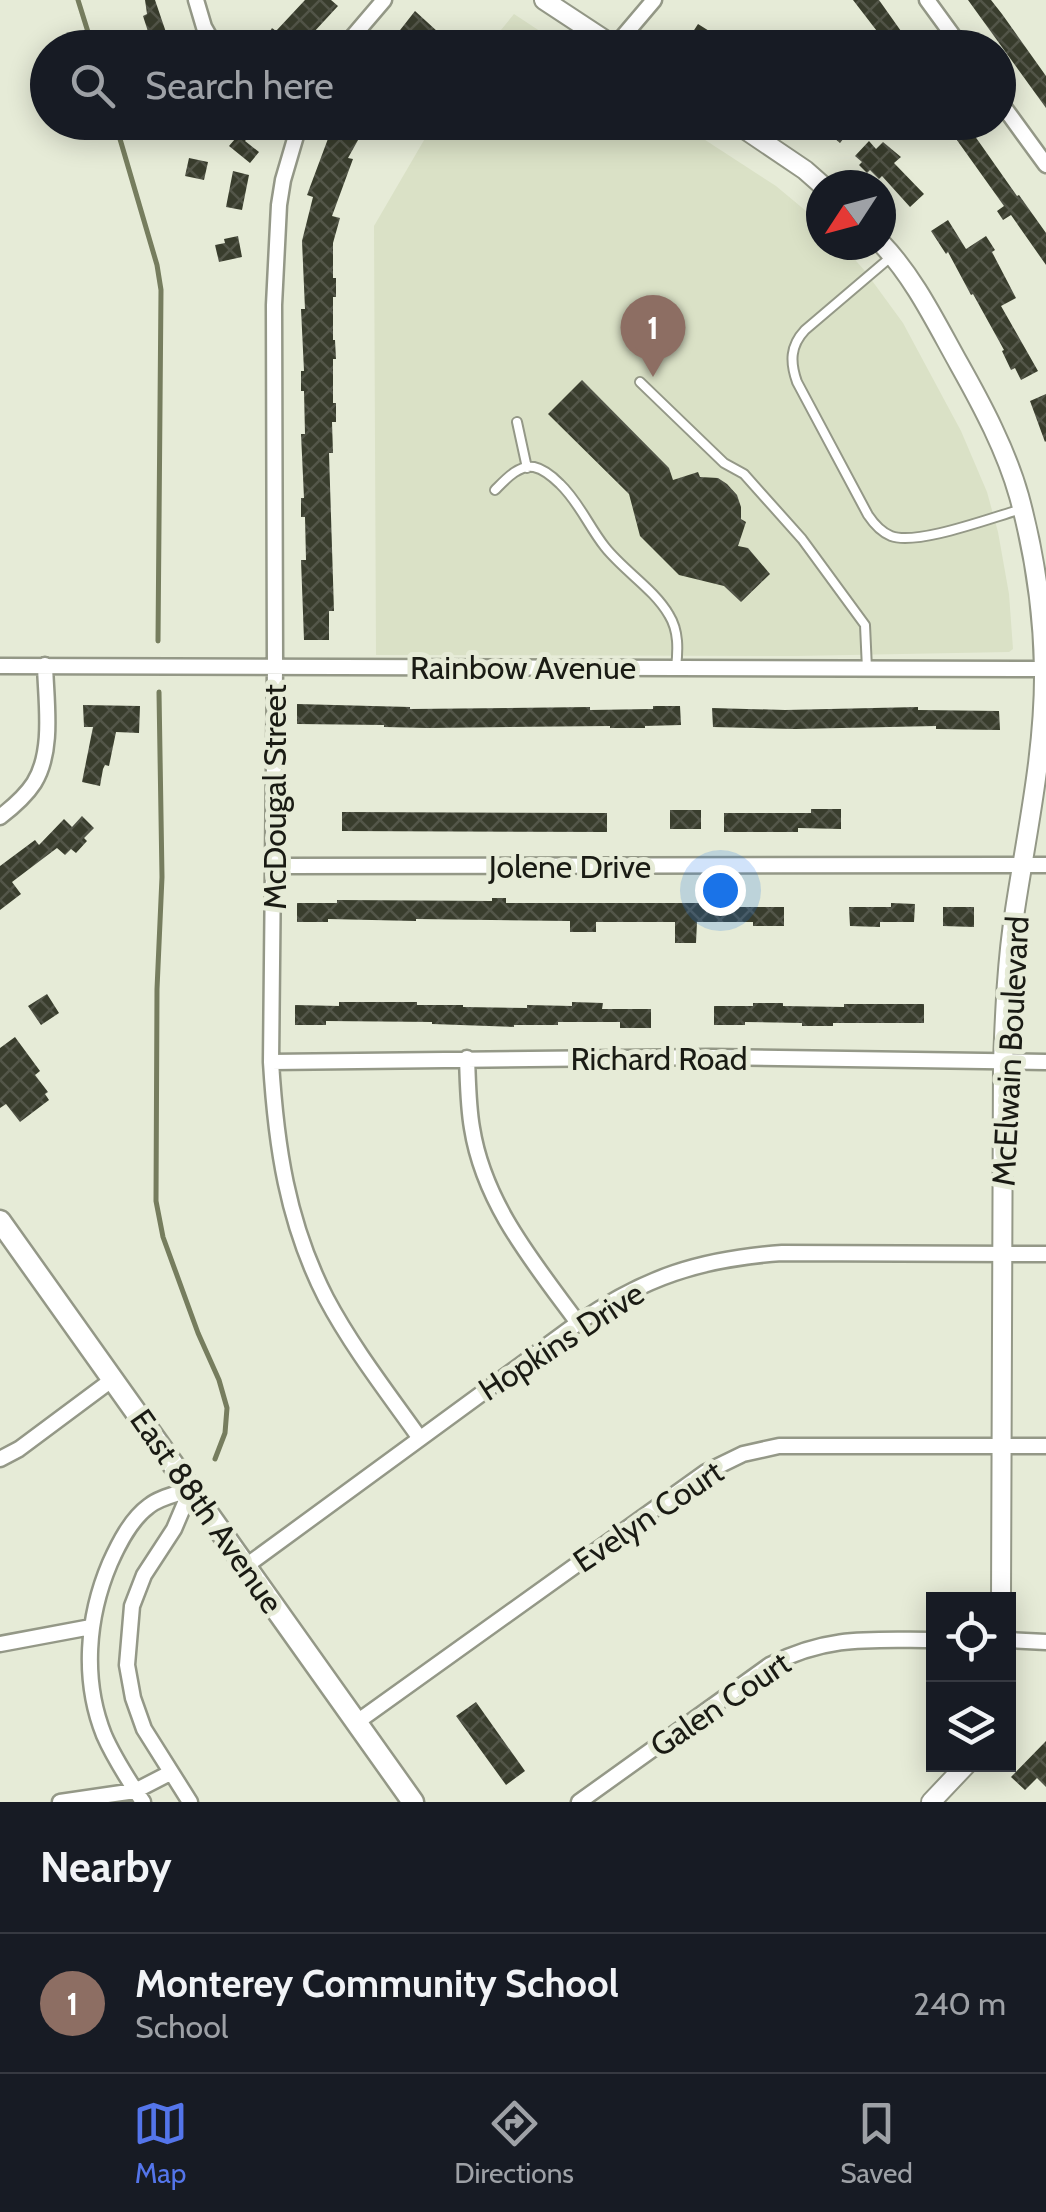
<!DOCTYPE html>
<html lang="en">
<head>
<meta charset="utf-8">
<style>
  :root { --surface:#171b24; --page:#242831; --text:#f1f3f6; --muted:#9ea1a6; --line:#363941; --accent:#5475ea }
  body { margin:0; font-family:Cabin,sans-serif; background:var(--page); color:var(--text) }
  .controls { position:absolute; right:30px; bottom:30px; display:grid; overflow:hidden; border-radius:0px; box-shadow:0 5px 25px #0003 }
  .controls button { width:90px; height:90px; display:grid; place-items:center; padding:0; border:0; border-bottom:2px solid var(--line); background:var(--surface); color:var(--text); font:50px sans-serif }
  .compass { position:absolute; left:806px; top:170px; width:90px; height:90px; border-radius:50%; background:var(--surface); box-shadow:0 5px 25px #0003; rotate:234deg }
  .you { position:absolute; left:720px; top:890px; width:35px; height:35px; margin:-25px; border:8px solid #fff; border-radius:50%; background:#1a73e8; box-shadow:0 0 0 15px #1a73e833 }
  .badge { display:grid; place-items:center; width:65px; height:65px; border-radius:50%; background:var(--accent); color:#fff; font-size:32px; font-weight:700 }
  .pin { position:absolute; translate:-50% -82px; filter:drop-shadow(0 2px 5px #0008) }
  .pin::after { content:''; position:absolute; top:52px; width:35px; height:30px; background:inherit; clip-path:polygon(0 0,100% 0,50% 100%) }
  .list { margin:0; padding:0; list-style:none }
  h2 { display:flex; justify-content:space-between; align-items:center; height:130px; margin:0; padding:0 40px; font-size:42px }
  h2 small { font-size:32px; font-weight:400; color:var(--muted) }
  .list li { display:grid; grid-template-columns:65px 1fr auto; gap:30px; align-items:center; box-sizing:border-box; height:140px; padding:0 40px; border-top:2px solid var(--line) }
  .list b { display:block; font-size:38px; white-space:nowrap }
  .list p { margin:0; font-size:32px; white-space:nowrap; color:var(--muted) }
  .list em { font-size:32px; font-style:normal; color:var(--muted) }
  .icon { flex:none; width:55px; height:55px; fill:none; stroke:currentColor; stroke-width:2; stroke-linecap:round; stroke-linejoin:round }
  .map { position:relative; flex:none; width:1046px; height:1802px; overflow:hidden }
  .search { position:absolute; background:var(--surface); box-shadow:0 5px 25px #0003; left:30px; right:30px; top:30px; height:110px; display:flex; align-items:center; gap:25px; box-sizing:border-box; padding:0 35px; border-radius:55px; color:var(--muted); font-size:38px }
  .sheet { height:270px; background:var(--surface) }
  nav { display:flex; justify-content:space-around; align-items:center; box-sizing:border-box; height:140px; border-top:2px solid var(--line); background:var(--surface); font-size:28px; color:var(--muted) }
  nav a { display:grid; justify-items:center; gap:5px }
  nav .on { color:var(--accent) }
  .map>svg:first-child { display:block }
</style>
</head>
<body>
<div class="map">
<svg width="1046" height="1802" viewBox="0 0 1046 1802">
  <defs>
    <pattern id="building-cross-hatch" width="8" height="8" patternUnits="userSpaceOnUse" patternTransform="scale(2.5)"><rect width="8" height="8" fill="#393d2d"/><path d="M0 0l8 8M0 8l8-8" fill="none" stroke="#535649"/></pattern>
  </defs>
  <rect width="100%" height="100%" fill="#e6ebd7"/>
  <path fill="#dae1c6" d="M 514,14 L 564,47 L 487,47 Z
    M 434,123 L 679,123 L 776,186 L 818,221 L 821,223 L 821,245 L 842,245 L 865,271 L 903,323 L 961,431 L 987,492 L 998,532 L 1009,594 L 1013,649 L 1009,652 L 796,656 L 376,655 L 374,226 Z"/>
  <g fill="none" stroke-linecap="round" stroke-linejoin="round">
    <path stroke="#767d5e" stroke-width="5" d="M 78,0 L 93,48
      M 115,122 L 157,265 L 161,290 L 158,641
      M 159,692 L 162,877 L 157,989 L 156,1201 L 163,1237 L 198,1333 L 219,1380 L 227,1408 L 225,1433 L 215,1459"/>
  </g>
  <path fill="url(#building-cross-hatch)" d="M 145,0 L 155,0 L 169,41 L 153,47 L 143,16 L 147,14 Z
    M 305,0 L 331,0 L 338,6 L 313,33 L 304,48 L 276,48 L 264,40 L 272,28 L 276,31 Z
    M 853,0 L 879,0 L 913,48 L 890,48 Z
    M 968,0 L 991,0 L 1002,14 L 1046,76 L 1046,108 Z
    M 415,11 L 438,32 L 424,48 L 386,48 Z
    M 698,24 L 722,39 L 716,48 L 698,48 L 687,41 Z
    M 228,122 L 244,122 L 254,130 L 245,141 L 259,152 L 250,163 L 229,146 L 235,139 L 223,129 Z
    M 332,122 L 344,122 L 362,133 L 348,158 L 353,159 L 332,216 L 340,218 L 333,243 L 333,278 L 336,278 L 336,297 L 333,297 L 333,340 L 335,340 L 336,359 L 333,359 L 333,403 L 336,403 L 336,422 L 332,422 L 333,453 L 329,453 L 334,611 L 329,611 L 329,640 L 304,640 L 301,560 L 306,560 L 305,517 L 301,517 L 301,498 L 304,498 L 301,434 L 305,434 L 304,391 L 301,391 L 301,371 L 304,371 L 301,309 L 305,309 L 302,241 L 313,197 L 307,195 L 329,136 L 326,134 Z
    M 815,122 L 846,122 L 852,128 L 840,143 Z
    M 944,122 L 965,122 L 1017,196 L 1019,195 L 1046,233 L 1046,265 L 1011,215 L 1003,220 L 997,211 L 1004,206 Z
    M 869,141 L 876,149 L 883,142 L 901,157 L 894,163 L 924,194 L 910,207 L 882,176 L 879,179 L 870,170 L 867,173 L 859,165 L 862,162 L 855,156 Z
    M 189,158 L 208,162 L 204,180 L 185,176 Z
    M 233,171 L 249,175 L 242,210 L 226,207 Z
    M 948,220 L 966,249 L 986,236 L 995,250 L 992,252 L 1016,298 L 1001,306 L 1038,371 L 1021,380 L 1015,368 L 1011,370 L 1002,351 L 1004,350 L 973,294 L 971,295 L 948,252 L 946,254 L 931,231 Z
    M 238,236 L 242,257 L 219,262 L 215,245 L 225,243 L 224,239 Z
    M 582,380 L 669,468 L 673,480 L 698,472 L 700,477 L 718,478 L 727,484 L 737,495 L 741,507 L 741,519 L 746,522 L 738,546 L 748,548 L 770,574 L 741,602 L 724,586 L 679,575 L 640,536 L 629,494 L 548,414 Z
    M 1046,394 L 1046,441 L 1045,442 L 1030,401 Z
    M 297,704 L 410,707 L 410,709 L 590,707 L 590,710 L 653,709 L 653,706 L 680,706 L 681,725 L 645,726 L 645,728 L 610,728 L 610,726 L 428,728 L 384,727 L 384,725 L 297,724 Z
    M 83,705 L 140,706 L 139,733 L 116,732 L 109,766 L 105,765 L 103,769 L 100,786 L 82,782 L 93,727 L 84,727 Z
    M 918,707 L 918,710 L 999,711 L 1000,730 L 936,729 L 936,726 L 795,729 L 713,727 L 712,708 L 785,710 Z
    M 811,809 L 841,809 L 841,829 L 798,828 L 798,832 L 724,832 L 724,813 L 811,813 Z
    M 670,810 L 701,810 L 701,829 L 670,829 Z
    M 342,812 L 607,813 L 607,832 L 342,831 Z
    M 82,816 L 94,828 L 84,838 L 87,841 L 76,853 L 71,849 L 65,855 L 57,848 L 12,882 L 21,894 L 0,910 L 0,866 L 35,840 L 39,845 L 64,819 L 72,827 Z
    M 492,898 L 506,898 L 506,903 L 733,903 L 733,907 L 784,907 L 784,926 L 753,926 L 753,922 L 697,922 L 696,943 L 675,943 L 675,922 L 596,922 L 596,932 L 570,932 L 570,921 L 416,919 L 416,921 L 328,919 L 328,922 L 297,922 L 297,903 L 337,903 L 337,900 L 492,901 Z
    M 891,903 L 915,904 L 914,922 L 880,922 L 880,927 L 850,926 L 849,907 L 891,907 Z
    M 943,907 L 974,907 L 974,927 L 943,926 Z
    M 47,994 L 59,1013 L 41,1025 L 28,1006 Z
    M 339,1002 L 417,1002 L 417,1005 L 463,1005 L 463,1007 L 527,1008 L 527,1005 L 572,1006 L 572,1002 L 603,1003 L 602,1009 L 651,1009 L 651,1028 L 620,1028 L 620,1022 L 558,1022 L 558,1025 L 514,1025 L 514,1027 L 432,1024 L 432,1022 L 326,1021 L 326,1025 L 295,1025 L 295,1005 L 339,1006 Z
    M 753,1003 L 783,1003 L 783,1006 L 844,1007 L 844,1004 L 924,1004 L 924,1023 L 833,1023 L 833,1026 L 802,1026 L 802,1023 L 745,1022 L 745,1025 L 714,1025 L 714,1006 L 753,1006 Z
    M 15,1037 L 40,1071 L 35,1075 L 48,1092 L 45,1094 L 49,1100 L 20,1122 L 6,1104 L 0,1108 L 0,1048 Z
    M 476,1702 L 525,1771 L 506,1785 L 456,1716 Z
    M 1046,1741 L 1046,1787 L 1037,1778 L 1025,1790 L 1011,1777 Z"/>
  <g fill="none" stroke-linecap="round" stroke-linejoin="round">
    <defs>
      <path id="service" d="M 892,256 L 805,330 C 790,346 790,362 797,382 L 868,515 C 874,524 881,532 891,536 C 917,546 993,517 1022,509
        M 640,382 L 724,463 L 744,474 L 802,539 L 865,625 L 867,669
        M 517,422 L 527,468
        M 495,490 C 505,480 519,464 534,467 C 543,469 554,478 560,484 C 579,502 589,527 605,547 C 624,571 654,589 669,615 C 679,631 678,650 676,668"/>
      <path id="minor" d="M 196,0 L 204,27 L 216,48
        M 927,0 L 962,48
        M 615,46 L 654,0
        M 343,48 L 384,0
        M 998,99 L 1046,165
        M 300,122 L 283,180 L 279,205 L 274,305 L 275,668 L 271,1062 C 276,1145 287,1222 326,1298 C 352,1347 387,1392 419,1437
        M 0,666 L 1046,669
        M 0,817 C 13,807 25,797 34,783 C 54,751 46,702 45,665
        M 273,866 L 1046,865
        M 467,1058 C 468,1082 468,1105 472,1128 C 484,1204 534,1263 578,1323
        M 271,1062 L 710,1057 L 1046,1062
        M 0,1459 L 19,1449 L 113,1379
        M 246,1566 L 578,1323 C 645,1277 700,1259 782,1253 L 1046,1254
        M 1008,1640 L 1046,1642
        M 0,1644 L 91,1627
        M 357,1722 L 706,1472 L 743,1454 L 779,1446 L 1046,1446
        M 60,1802 L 135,1791 L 170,1773
        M 143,1802 C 129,1781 114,1758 104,1735 C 82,1680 87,1617 110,1563 C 119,1543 131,1519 149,1506 C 160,1497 178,1494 191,1489
        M 190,1802 L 144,1729 L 133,1698 L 127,1665 L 132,1606 L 144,1575 L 174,1529 L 191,1489
        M 579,1802 L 770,1665 C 828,1635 871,1640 934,1640"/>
      <path id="tertiary" d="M 544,0 L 617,48
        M 734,122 L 805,170 L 822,185
        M 881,243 C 914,277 936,323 959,364 C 982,405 1006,450 1019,496 C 1034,551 1043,611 1044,669 C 1045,750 1027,831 1015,910 C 1007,961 1005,1011 1003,1062 L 1001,1600
        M 931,1802 L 967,1764"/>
      <path id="secondary" d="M 0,1221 L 413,1802"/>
    </defs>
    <use href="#service" stroke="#949887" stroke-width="12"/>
    <use href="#minor" stroke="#949887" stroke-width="19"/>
    <use href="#tertiary" stroke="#949887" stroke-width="22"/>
    <use href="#secondary" stroke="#949887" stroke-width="25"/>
    <use href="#service" stroke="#fff" stroke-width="8"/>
    <use href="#minor" stroke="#fff" stroke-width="14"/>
    <use href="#tertiary" stroke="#fff" stroke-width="18"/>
    <use href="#secondary" stroke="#fff" stroke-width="20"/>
  </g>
  <g text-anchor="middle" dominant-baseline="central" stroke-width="10" stroke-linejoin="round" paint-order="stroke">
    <g font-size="32" fill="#1a1b14" stroke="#e6ebd7">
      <text x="523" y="667">Rainbow Avenue</text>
      <text transform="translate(274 797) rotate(-90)">McDougal Street</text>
      <text x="570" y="866">Jolene Drive</text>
      <text transform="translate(1010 1051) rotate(-87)">McElwain Boulevard</text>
      <text x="659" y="1058">Richard Road</text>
      <text transform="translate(561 1341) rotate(-33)">Hopkins Drive</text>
      <text transform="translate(207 1511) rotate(55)">East 88th Avenue</text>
      <text transform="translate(648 1516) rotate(-34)">Evelyn Court</text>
      <text transform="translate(720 1704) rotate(-34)">Galen Court</text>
    </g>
  </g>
</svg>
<div class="controls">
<button><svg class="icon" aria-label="locate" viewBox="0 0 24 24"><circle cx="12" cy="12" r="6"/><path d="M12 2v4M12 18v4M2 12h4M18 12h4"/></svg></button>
<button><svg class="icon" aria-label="layers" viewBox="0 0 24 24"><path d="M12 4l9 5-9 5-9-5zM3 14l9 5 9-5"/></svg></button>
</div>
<svg class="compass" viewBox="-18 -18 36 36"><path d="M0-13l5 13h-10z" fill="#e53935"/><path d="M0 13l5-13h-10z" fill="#9ea1a6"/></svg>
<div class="you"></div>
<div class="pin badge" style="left:653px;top:377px;background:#8d6e63">1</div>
<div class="search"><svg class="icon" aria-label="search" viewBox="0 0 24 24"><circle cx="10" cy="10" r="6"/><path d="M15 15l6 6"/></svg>Search here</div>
</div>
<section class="sheet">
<h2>Nearby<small></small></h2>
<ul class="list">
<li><span class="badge" style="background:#8d6e63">1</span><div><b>Monterey Community School</b><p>School</p></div><em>240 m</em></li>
</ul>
</section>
<nav>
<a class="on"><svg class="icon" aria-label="map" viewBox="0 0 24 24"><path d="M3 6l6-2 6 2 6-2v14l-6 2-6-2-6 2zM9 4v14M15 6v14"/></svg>Map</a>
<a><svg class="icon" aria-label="directions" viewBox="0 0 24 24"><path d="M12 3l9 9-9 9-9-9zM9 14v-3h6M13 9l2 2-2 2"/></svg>Directions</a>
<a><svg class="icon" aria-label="saved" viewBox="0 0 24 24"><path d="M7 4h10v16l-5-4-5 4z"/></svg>Saved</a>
</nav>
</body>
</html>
